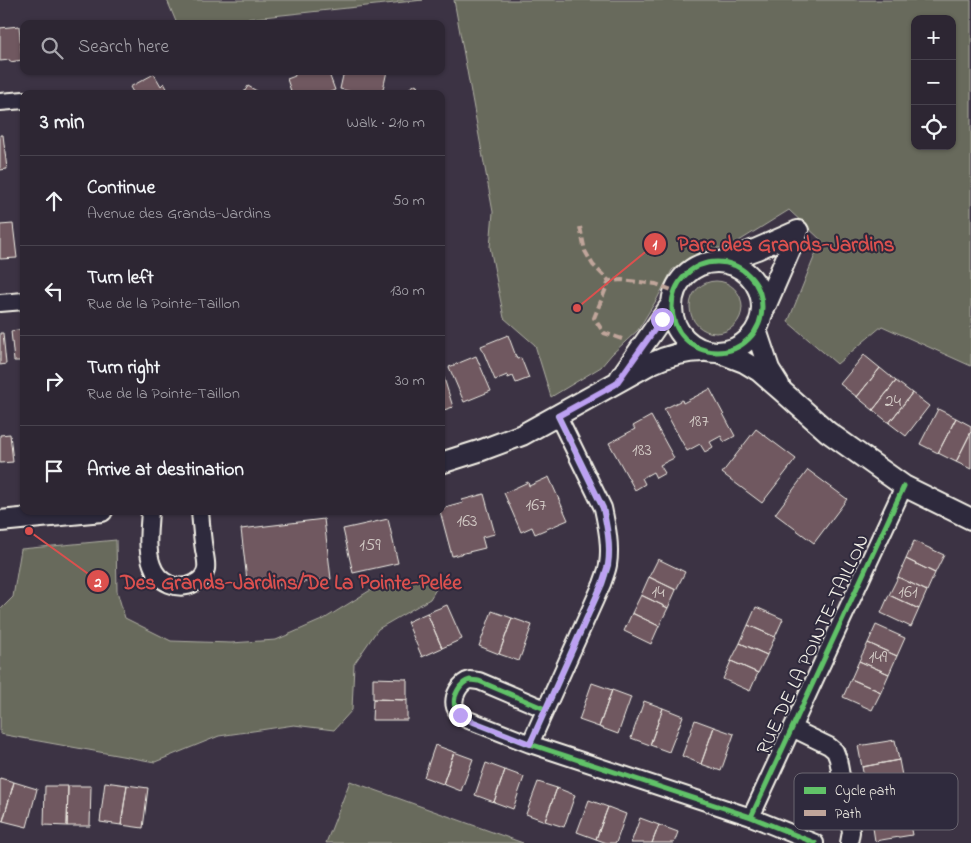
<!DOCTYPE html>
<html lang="en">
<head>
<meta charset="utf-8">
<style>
  :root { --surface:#2d2633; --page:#39323f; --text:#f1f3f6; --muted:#a7a5ac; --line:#48434e }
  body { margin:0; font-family:"Indie Flower",sans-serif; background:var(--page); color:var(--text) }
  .controls { position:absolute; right:15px; top:15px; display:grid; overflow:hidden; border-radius:10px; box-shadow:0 1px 4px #0004 }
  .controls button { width:45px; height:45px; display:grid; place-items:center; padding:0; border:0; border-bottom:1px solid var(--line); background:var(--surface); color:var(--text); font:25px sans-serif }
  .stop { position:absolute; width:15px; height:15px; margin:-11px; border:4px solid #bca0f2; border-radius:50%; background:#fff }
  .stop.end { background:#bca0f2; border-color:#fff; box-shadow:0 1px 5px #0008 }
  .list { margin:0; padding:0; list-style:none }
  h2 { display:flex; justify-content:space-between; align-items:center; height:65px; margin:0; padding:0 20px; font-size:21px }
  h2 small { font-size:16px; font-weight:400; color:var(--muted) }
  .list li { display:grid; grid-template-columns:32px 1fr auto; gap:15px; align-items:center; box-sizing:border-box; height:90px; padding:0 20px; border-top:1px solid var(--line) }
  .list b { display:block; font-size:19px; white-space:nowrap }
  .list p { margin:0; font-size:16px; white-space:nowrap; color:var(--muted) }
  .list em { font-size:16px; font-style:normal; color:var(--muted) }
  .icon { flex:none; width:28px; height:28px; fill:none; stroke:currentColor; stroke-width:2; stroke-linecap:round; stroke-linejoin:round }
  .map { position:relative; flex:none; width:971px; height:843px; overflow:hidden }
  .search { position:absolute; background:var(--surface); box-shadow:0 1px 4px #0004; left:20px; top:20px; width:425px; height:55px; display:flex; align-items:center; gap:12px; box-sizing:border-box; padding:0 18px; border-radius:10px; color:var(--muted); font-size:19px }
  .panel { position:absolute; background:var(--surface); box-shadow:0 1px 4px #0004; left:20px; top:90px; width:425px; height:425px; border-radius:10px }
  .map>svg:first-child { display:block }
</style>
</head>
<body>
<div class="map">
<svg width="971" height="843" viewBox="0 0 971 843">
  <rect width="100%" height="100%" fill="#3c3344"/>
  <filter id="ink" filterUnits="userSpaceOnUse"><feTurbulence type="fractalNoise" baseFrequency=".02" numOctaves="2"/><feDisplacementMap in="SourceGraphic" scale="10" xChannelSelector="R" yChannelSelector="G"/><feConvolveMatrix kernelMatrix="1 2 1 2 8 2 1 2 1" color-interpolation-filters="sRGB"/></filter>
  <g filter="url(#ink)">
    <path fill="#686a5c" stroke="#aeaea2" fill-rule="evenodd" d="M 167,0 L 423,0 L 197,24 L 177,24 Z
      M 454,0 L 971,0 L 971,366 L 882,326 L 837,364 L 788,322 L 821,240 L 789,210 L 731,246 L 701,251 L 672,270 L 657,299 L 638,330 L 612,354 L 601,367 L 551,397 L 535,345 L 504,318 L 490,247 L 493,212 ZM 915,19 L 952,19 L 952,146 L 915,146 Z
      M690 307a26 26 0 1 1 52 0a26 26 0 1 1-52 0Z
      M 116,540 L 117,591 L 125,618 L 171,641 L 231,643 L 276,640 L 324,619 L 369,591 L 411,580 L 433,581 L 436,589 L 430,599 L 378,629 L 354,664 L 352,710 L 334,730 L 294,725 L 219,736 L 155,762 L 0,734 L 0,610 L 13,597 L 21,549 Z
      M 350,781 L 523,843 L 326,843 Z"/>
    <path fill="#6f5861" stroke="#f4f1e8" d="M 19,26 L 22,60 L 10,62 L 10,60 L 0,61 L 0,28 Z
      M 296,71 L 328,71 L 335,90 L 328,93 L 328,94 L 292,94 L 287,79 L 295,76 L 294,72 Z
      M 344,71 L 387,71 L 382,94 L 362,93 L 361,94 L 351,94 L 352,92 L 340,89 Z
      M 154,74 L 161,86 L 164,83 L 170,94 L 134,94 L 130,87 Z
      M 416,84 L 422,94 L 400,94 Z
      M 248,86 L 262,94 L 243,94 Z
      M 0,135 L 3,135 L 7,169 L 0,170 Z
      M 13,224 L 17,258 L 0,259 L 0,225 Z
      M 24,329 L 24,361 L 14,361 L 11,331 Z
      M 0,333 L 3,333 L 6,364 L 0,365 Z
      M 508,335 L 517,359 L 521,358 L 529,378 L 516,383 L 513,376 L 508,378 L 507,375 L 495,380 L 481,346 Z
      M 864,355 L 880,368 L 857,397 L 840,384 Z
      M 476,356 L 491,391 L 464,402 L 449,367 Z
      M 880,368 L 896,381 L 873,410 L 857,397 Z
      M 443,375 L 453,407 L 441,411 L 441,376 Z
      M 896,381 L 912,393 L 889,423 L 873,410 Z
      M 710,389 L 735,436 L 724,442 L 721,436 L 710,442 L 713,447 L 705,452 L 700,444 L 687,451 L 664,409 L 682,400 L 683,403 Z
      M 912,393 L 929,406 L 906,436 L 889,423 Z
      M 938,409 L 956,418 L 938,453 L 920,444 Z
      M 651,416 L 674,458 L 660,465 L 665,473 L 656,478 L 653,472 L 642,478 L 645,484 L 635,490 L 609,443 L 635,429 L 633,426 Z
      M 956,418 L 971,426 L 971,432 L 956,462 L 938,453 Z
      M 756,429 L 796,459 L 762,503 L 722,473 Z
      M 971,432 L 971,469 L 956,462 Z
      M 10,434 L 13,462 L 0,463 L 0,435 Z
      M 808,470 L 847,499 L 814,543 L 775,514 Z
      M 549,477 L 568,520 L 535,534 L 532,527 L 521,532 L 504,493 L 528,482 L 529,486 Z
      M 484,494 L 495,534 L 482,537 L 485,548 L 452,556 L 440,511 L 441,511 L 441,509 L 463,503 L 462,500 Z
      M 324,519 L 331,579 L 248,589 L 241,529 Z
      M 388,519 L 398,563 L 353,573 L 343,529 Z
      M 914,541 L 944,555 L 935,573 L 906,559 Z
      M 658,559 L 685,572 L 676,590 L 649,577 Z
      M 906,559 L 935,573 L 927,591 L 898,577 Z
      M 649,577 L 676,590 L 668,608 L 641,595 Z
      M 898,577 L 927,591 L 919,609 L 889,595 Z
      M 641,595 L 668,608 L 659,626 L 632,613 Z
      M 889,595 L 919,609 L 911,627 L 881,613 Z
      M 447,605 L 462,639 L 442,648 L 427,613 Z
      M 756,607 L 783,619 L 775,637 L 748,625 Z
      M 492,611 L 512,618 L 499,654 L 479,646 Z
      M 427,613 L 442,648 L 422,657 L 407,622 Z
      M 632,613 L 659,626 L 651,644 L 624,631 Z
      M 512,618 L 532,625 L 519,661 L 499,654 Z
      M 748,625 L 775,637 L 767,655 L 740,643 Z
      M 876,625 L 905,638 L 897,656 L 868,643 Z
      M 740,643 L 767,655 L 758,673 L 731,661 Z
      M 868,643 L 897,656 L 889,674 L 859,661 Z
      M 731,661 L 758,673 L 750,691 L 723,679 Z
      M 859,661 L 889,674 L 881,692 L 851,679 Z
      M 373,678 L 407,679 L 407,700 L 373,699 Z
      M 851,679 L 881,692 L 872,710 L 843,697 Z
      M 592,683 L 612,690 L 599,727 L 579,720 Z
      M 612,690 L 631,697 L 618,734 L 599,727 Z
      M 373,699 L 407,700 L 407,720 L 372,720 Z
      M 644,701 L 663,708 L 650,745 L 631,738 Z
      M 663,708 L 683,716 L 669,752 L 650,745 Z
      M 695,720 L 714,727 L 701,764 L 682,756 Z
      M 714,727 L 734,734 L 721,771 L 701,764 Z
      M 895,740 L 899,760 L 862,767 L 858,746 Z
      M 435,745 L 454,752 L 443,784 L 424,777 Z
      M 454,752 L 473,759 L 461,791 L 443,784 Z
      M 899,760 L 903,781 L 866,788 L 862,767 Z
      M 486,763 L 505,770 L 494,802 L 475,795 Z
      M 505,770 L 524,777 L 513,809 L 494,802 Z
      M 0,778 L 14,782 L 3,821 L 0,820 Z
      M 14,782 L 37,789 L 27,827 L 3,821 Z
      M 105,782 L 127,785 L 121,825 L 100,822 Z
      M 538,782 L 557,788 L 545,821 L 526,814 Z
      M 127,785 L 148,788 L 143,828 L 121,825 Z
      M 45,786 L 68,786 L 67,826 L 44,825 Z
      M 68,786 L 91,786 L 90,826 L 67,826 Z
      M 557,788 L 575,795 L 564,827 L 545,821 Z
      M 589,800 L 608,807 L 596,839 L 577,832 Z
      M 608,807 L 626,814 L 616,843 L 607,843 L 596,839 Z
      M 908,814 L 912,835 L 875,841 L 872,821 Z
      M 640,818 L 659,825 L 652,843 L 631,843 Z
      M 659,825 L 678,832 L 674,843 L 652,843 Z"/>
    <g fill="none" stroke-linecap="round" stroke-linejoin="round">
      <defs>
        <path id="minor" d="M 0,102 L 24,100
          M 0,303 L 24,301
          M 150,511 C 149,528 146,549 152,565 C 158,583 178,592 195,583 C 201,580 205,575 206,569 C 207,563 205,555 204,550 C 202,537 201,524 200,511
          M 545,709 L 479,681 C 478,681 471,680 470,680 C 460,682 452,697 455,707 C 457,713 461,716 466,719 L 530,744 L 751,817 L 815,843
          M 792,728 L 829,746 L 835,751 L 838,759 L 851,832 L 849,843
          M 530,744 L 602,584 C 604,578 607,571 608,565 C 611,546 607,527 603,508 L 558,416
          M 751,817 L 904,486"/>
        <path id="tertiary" d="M672 307a45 45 0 1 1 90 0a45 45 0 1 1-90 0Z
          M 721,262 L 757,249 L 798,231
          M 762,314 L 798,231
          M 756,330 L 769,369 L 779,385
          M 718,352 L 744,362 L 759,371 L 782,391 L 828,432 L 904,486 L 971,519
          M 620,378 L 671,305
          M 441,463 L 482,450 L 522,435 L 650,364 C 667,356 684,351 703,351
          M 0,521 L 102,511"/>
      </defs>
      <use href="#minor" stroke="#f4f1e8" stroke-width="20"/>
      <use href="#tertiary" stroke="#f4f1e8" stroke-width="24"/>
      <use href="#minor" stroke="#2f2a3d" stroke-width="16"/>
      <use href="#tertiary" stroke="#2f2a3d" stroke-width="20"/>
      <path stroke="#c0a59a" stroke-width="4" stroke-dasharray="8 4" stroke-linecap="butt" d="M 580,227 L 585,251 L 593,265 L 609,281
        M 622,339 L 604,333 L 594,318 L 609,281 L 622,280 L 656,284 L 674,291"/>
      <defs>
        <path id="cycleway" d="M672 307a45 45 0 1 1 90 0a45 45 0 1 1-90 0Z
          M 545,709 L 479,681 C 478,681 471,680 470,680 C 460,682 452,697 455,707 C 457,713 461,716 466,719 L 530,744 L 751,817 L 815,843
          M 530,744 L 602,584 C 604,578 607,571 608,565 C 611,546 607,527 603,508 L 558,416
          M 751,817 L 904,486"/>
      </defs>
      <use href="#cycleway" stroke="#2f2a3d" stroke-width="8"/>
      <use href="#cycleway" stroke="#61c268" stroke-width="5"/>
    </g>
  </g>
  <g fill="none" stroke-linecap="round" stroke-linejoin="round" filter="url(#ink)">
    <path stroke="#bca0f2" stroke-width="6" d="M 460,715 L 466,719 L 530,744 L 602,584 C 604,578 606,571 608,565 C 611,546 607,527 603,508 L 558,416 L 616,384 L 662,319"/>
  </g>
  <g text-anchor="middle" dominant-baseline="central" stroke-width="4" stroke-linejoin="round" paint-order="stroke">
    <g font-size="18" fill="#d3cbc6">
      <text x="893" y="402">24</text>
      <text x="699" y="422">187</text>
      <text x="642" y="451">183</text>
      <text x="536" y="506">167</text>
      <text x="467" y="522">163</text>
      <text x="370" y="546">159</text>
      <text x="658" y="593">14</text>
      <text x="908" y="593">161</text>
      <text x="878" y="658">149</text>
    </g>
    <g font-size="20" fill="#f4f1e8" stroke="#2f2a3d">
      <text transform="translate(814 645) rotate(-65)">RUE DE LA POINTE-TAILLON</text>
    </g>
  </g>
  <rect x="794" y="773" width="164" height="57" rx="8" fill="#2f2a3d" stroke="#6a6670" stroke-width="1"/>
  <rect x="804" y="787" width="22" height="7" fill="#61c268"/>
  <rect x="804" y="810" width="22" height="6" fill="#c0a59a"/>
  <g font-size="14" fill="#f4f1e8">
    <text x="835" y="795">Cycle path</text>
    <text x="835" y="818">Path</text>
  </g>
  <path fill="none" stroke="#dc504e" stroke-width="2" d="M577 308L655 244M29 531L98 581"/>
  <g fill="#dc504e" stroke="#2f2a3d" stroke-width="2">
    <circle cx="577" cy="308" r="5"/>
    <circle cx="29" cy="531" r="5"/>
    <circle cx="655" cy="244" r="12"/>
    <circle cx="98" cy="581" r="12"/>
  </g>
  <g font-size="15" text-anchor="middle" font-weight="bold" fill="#fff">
    <text x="655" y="249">1</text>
    <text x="98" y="587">2</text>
  </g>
  <g font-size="21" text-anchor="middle" font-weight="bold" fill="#dc504e" stroke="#2f2a3d" stroke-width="4" stroke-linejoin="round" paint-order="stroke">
    <text x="786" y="251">Parc des Grands-Jardins</text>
    <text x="291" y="589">Des Grands-Jardins/De La Pointe-Pelée</text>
  </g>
</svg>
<div class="controls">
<button>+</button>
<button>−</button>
<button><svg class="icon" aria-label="locate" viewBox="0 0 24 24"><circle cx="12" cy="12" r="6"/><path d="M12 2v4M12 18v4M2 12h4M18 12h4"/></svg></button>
</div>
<div class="stop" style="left:662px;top:319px"></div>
<div class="stop end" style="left:460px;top:715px"></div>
<div class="search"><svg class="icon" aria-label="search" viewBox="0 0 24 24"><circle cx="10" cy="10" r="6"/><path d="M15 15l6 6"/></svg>Search here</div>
<section class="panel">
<h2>3 min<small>Walk · 210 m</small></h2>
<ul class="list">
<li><svg class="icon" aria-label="ahead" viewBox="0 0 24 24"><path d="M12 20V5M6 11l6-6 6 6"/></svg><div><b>Continue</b><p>Avenue des Grands-Jardins</p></div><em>50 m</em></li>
<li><svg class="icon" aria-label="left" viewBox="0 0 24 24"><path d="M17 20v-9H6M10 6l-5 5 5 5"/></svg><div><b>Turn left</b><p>Rue de la Pointe-Taillon</p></div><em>130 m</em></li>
<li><svg class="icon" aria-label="right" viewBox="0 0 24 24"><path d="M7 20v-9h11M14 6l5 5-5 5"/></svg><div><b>Turn right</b><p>Rue de la Pointe-Taillon</p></div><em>30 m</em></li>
<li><svg class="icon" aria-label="arrive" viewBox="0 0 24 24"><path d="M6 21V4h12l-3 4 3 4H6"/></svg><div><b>Arrive at destination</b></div></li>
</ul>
</section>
</div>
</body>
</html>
